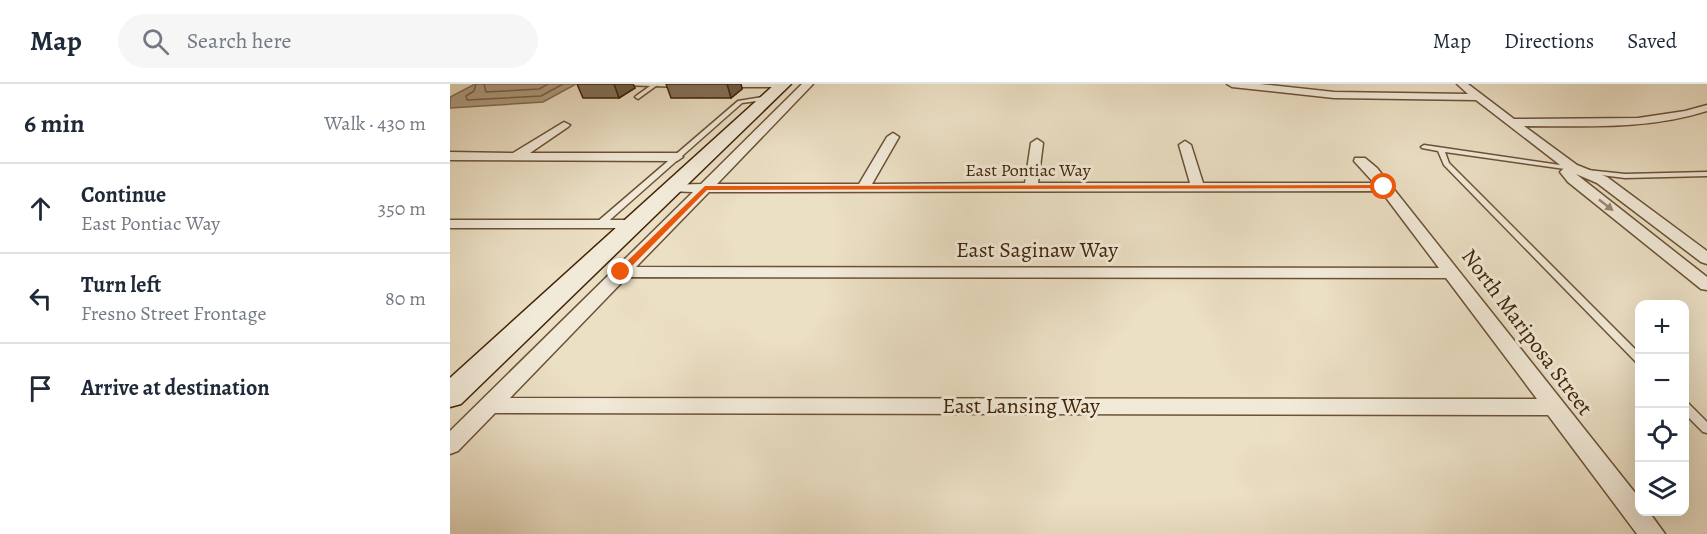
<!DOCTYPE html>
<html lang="en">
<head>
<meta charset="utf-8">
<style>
  :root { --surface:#fff; --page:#f6f6f7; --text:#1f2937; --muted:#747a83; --line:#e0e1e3 }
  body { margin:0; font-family:Alegreya,serif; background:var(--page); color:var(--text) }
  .controls { position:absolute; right:18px; bottom:18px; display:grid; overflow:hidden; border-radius:12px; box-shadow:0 6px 24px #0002 }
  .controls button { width:54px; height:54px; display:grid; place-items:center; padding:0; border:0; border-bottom:2px solid var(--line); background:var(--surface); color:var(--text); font:30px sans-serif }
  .stop { position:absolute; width:18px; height:18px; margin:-14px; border:4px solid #ea580c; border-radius:50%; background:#fff }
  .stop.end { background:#ea580c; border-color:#fff; box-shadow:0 2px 6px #0008 }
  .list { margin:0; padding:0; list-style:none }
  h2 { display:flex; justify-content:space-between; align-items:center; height:78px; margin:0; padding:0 24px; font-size:26px }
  h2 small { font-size:20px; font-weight:400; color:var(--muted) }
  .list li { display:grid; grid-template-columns:39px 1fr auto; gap:18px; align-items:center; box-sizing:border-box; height:90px; padding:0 24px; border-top:2px solid var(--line) }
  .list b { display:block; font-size:22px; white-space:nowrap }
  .list p { margin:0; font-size:20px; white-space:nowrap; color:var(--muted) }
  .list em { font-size:20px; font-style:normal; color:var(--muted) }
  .icon { flex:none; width:33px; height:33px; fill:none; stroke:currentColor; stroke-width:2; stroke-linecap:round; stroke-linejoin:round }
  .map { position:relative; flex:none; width:1257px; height:450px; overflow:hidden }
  header { display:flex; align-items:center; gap:36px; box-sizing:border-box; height:84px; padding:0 30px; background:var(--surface); border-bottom:2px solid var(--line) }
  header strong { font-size:28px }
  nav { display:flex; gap:33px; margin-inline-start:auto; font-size:21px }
  .search { width:420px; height:54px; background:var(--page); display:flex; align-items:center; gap:15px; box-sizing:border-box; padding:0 21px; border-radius:33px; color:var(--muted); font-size:22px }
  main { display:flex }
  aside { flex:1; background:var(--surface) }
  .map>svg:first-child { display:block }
</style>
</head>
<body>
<header>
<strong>Map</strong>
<div class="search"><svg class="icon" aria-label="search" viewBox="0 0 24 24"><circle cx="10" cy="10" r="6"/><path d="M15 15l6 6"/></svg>Search here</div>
<nav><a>Map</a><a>Directions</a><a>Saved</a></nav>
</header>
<main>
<aside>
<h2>6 min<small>Walk · 430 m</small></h2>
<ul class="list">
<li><svg class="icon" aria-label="ahead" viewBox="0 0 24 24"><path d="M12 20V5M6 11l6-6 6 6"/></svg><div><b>Continue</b><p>East Pontiac Way</p></div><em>350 m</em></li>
<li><svg class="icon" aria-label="left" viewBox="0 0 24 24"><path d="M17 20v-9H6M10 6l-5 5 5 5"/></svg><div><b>Turn left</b><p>Fresno Street Frontage</p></div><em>80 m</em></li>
<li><svg class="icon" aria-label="arrive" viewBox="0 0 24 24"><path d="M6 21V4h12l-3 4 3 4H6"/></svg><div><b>Arrive at destination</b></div></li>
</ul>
</aside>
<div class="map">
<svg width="1257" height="450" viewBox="0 0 1257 450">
  <rect width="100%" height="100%" fill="#ebdfc4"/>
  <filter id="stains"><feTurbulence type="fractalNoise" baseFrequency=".00333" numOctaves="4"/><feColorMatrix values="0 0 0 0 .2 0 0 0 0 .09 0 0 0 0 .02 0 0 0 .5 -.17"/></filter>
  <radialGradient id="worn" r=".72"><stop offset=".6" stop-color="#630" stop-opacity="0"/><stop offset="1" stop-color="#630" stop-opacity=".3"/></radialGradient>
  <path fill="#b19f83" stroke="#846d51" stroke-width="1.5" d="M 25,0 L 126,0 L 93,18 L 0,24 L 0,13 Z"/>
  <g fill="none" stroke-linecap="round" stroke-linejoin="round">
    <path stroke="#786144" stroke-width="1.5" d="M 26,0 L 24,7 L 16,12 L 17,16 L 91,12 L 113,0
      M 34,0 L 36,8 L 89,5 L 98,0"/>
    <defs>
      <path id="lane" d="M 170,0 L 229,0 L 230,1 L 227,3 L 206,2 L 188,15 L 185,13 L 186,12 L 200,2 L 172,1 Z
        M 278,0 L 335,0 L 336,1 L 333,3 L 280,3 L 278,2 Z
        M 319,12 L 322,14 L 321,15 L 292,19 L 153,142 L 147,142 L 147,138 L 288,17 Z
        M 974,61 L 1124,83 L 1125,84 L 1122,86 L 995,68 L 999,79 L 1190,270 L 1190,279 L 1186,278 L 994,81 L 988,67 L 972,64 L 971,63 Z
        M 1137,86 L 1175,90 L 1257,88 L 1257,92 L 1175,94 L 1135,89 L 1135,87 Z
        M 1234,318 L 1238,319 L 1257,338 L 1257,349 L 1253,348 L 1234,329 Z"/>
      <path id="street" d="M 352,0 L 363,0 L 267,100 L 409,100 L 437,53 L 443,49 L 449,53 L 422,100 L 575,99 L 581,59 L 587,55 L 593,59 L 588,99 L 740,99 L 729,61 L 735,57 L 741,61 L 753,99 L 924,99 L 904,77 L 905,74 L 915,74 L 927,84 L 1190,415 L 1190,428 L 1199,428 L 1215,450 L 1187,450 L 1098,331 L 45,329 L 8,367 L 0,370 L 0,347 L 243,108 L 217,107 L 215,104 L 217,101 L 251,100 ZM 931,107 L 989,184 L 186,183 L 259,108 ZM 177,193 L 996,194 L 1087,315 L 60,314 Z
        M 777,0 L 810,0 L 884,8 L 1018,10 L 1007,0 L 1018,0 L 1064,35 L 1188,34 L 1235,27 L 1257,21 L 1257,27 C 1198,46 1135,42 1074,42 L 1127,81 L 1157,93 L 1257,167 L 1257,180 L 1251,178 L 1147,99 L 1126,90 L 1257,193 L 1257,206 L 1251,205 L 1118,98 L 1110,88 L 1114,84 L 1026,16 L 884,14 L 782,3 Z
        M 114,38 L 120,41 L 118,43 L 80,69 L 227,69 L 233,73 L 227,77 L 0,76 L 0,68 L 63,69 Z
        M 0,136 L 183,136 L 190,140 L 183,144 L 0,144 Z"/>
      <path id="secondary" d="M 325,0 L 341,0 L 11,320 L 0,323 L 0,294 Z"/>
    </defs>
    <use href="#lane" stroke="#6b5236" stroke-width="3"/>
    <use href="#street" stroke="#6b5236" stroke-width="3"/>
    <use href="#secondary" stroke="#402306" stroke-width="3"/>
    <use href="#lane" fill="#f2ead9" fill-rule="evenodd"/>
    <use href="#street" fill="#f2ead9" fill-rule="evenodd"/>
    <use href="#secondary" fill="#f2ead9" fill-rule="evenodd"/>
  </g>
  <path fill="#84725a" stroke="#402306" stroke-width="1.5" d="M 127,0 L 183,0 L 185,4 L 169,14 L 133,14 Z
    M 216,0 L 291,0 L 292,5 L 281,14 L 221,14 Z"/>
  <path fill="#6b5d4a" stroke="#402306" stroke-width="1.5" d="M 164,0 L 183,0 L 185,4 L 169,14 Z
    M 277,0 L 291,0 L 292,5 L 281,14 Z"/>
  <defs><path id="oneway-solid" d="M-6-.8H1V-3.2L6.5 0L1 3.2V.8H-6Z" transform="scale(1.5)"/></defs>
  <use fill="#998670" href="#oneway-solid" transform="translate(1156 121) rotate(38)"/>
  <path fill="#ea580c" d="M 934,101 L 937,104 L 257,106 L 174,190 L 166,188 L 255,102 Z"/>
  <g text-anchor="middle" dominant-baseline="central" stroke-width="6" stroke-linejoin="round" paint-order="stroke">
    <g font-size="18" fill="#402306" stroke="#f2ead9">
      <text x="578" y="86">East Pontiac Way</text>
    </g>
    <g font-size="22" fill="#402306" stroke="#f2ead9">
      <text x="587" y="166">East Saginaw Way</text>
      <text transform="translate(1077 248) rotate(53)">North Mariposa Street</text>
      <text x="571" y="322">East Lansing Way</text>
    </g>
  </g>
  <rect width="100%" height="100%" filter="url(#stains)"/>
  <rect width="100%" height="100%" fill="url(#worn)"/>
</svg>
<div class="controls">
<button>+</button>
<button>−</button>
<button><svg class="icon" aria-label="locate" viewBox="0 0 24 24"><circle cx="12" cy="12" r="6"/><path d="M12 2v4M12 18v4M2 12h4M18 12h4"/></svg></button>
<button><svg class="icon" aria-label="layers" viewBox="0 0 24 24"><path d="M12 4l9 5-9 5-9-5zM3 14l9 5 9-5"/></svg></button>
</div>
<div class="stop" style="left:934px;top:103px"></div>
<div class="stop end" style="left:171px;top:188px"></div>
</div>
</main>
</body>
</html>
